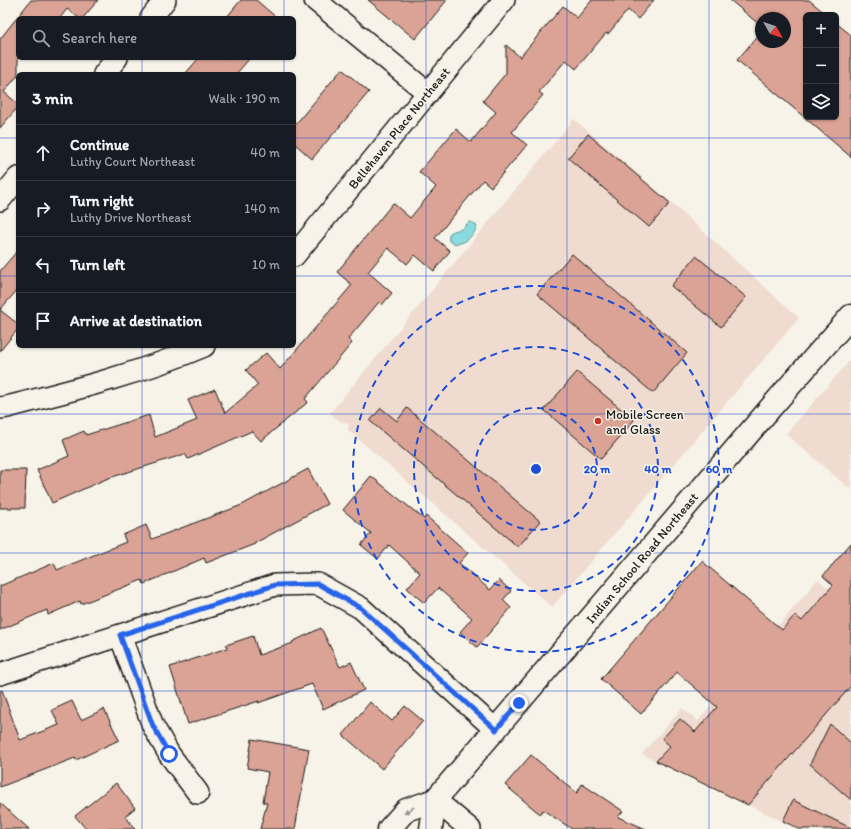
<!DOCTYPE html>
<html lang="en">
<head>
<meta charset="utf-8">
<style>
  :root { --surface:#171b24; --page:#242831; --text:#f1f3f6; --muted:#9ea1a6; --line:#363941 }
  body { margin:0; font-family:Itim,sans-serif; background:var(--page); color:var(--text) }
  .controls { position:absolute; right:12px; top:12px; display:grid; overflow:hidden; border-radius:6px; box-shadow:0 1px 3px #0004 }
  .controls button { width:36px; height:36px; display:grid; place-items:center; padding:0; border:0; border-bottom:1px solid var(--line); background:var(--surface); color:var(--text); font:20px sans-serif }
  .compass { position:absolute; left:755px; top:12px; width:36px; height:36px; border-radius:50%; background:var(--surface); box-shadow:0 1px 3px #0004; rotate:130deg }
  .stop { position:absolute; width:12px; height:12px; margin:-9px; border:3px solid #2563eb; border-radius:50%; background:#fff }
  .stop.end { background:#2563eb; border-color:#fff; box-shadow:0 1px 4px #0008 }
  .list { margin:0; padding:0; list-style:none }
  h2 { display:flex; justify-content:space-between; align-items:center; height:52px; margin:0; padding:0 16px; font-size:17px }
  h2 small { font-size:13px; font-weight:400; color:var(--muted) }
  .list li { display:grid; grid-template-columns:26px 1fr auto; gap:12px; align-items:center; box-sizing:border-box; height:56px; padding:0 16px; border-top:1px solid var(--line) }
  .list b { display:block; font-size:15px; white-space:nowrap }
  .list p { margin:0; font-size:13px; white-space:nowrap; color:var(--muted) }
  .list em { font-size:13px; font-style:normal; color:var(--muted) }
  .icon { flex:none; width:22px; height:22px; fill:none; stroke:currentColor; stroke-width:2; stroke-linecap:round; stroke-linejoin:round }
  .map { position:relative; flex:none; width:851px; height:829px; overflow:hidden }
  .search { position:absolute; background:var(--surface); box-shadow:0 1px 3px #0004; left:16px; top:16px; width:280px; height:44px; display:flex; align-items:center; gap:10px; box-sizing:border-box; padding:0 14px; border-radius:6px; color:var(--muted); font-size:15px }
  .panel { position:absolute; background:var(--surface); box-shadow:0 1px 3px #0004; left:16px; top:72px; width:280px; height:276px; border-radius:6px }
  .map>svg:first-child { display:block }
</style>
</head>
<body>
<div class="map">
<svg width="851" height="829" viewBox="0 0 851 829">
  <rect width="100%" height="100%" fill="#f7f3e8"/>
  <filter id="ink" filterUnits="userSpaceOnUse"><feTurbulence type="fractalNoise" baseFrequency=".025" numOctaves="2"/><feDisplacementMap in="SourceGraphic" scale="8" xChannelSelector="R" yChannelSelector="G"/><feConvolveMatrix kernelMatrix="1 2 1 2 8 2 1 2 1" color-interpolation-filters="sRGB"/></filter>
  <g filter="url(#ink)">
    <path fill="#efdbcf" d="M 574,119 L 674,205 L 799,318 L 552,607 L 348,430 L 349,424 L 340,421 L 330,413 Z
      M 851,359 L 851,490 L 786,434 Z
      M 818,579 L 851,608 L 851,829 L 799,829 L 642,754 L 682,708 L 698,721 Z"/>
    <path fill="#89dbe0" stroke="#5d8f92" d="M 469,222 C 472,222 475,223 477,227 C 473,237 460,249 449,241 C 447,230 455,231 462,229 Z"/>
    <path fill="#dba395" stroke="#1c1c1c" d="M 31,0 L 98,0 L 83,18 L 79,18 L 67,9 L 60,18 L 18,18 L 18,75 L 4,92 L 18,104 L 18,107 L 0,128 L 0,39 Z
      M 241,0 L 256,0 L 277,18 L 226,18 Z
      M 368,0 L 447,0 L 415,39 Z
      M 592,0 L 654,0 L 638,19 L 628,10 L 608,34 L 606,33 L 576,69 L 566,60 L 539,92 L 543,95 L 512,132 L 527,145 L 491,187 L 483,180 L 435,238 L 450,251 L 434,271 L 415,255 L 407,264 L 388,248 L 368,272 L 392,293 L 382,305 L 379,302 L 348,339 L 352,343 L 305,399 L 308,402 L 261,441 L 252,431 L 188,459 L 185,454 L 106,479 L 52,503 L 37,470 L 69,456 L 63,440 L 84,431 L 86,435 L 149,415 L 155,437 L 197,420 L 188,400 L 215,389 L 225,413 L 258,385 L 246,370 L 266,353 L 280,369 L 352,285 L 337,272 L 393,203 L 410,218 L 436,187 L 419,172 L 456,129 L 471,142 L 496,112 L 483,101 L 506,73 L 506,45 L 520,57 L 563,6 L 577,18 Z
      M 730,0 L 809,0 L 827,15 L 806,15 L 806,117 L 836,117 L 836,23 L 851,35 L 851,157 L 737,60 L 761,32 L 761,42 L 785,42 L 785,18 L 761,18 L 761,26 Z
      M 199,58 L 250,58 L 236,74 L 185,74 Z
      M 342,69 L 369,92 L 312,159 L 294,143 L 294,126 Z
      M 588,134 L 670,203 L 649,227 L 568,158 Z
      M 18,250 L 18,289 L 0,310 L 18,324 L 18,329 L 0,351 L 0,271 Z
      M 572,254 L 687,353 L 653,393 L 537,294 Z
      M 696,256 L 746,297 L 721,327 L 671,286 Z
      M 577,372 L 634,420 L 601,459 L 544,410 Z
      M 381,408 L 397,421 L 407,408 L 540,521 L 518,547 L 370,421 Z
      M 308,469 L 327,504 L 255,543 L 255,544 L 206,563 L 204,558 L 144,584 L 142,580 L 81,604 L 80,601 L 48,615 L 47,610 L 0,630 L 0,586 L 54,563 L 57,570 L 126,542 L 123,535 L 146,525 L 152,539 L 242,505 Z
      M 0,470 L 26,470 L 25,508 L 0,508 Z
      M 371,476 L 424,519 L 426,516 L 468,553 L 459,563 L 490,590 L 499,580 L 511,591 L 503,600 L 511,608 L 477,647 L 460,632 L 472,618 L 438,588 L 424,603 L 407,588 L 420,573 L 389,545 L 378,559 L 361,545 L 371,533 L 343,510 Z
      M 851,543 L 851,686 L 748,805 L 656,761 L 670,746 L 662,739 L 680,719 L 695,732 L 717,707 L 677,672 L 641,714 L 601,679 L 702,561 L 782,630 L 795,615 L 802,621 L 833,585 L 823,576 Z
      M 321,628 L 340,667 L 351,662 L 364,690 L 323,709 L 312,684 L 258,703 L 259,701 L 188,724 L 170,667 L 227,648 L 226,645 L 253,636 L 259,655 L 293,643 L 292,642 Z
      M 2,690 L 20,740 L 59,725 L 52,710 L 72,701 L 81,720 L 104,709 L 119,740 L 76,760 L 75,758 L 0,787 L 0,691 Z
      M 370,702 L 392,721 L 405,706 L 423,721 L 382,769 L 343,735 Z
      M 830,724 L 851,743 L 851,800 L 810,764 Z
      M 252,739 L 309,749 L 295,829 L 260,829 L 267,803 L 263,802 L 268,772 L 247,768 Z
      M 531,755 L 577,793 L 582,784 L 623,811 L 618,817 L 646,829 L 572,829 L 543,810 L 540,814 L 505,785 Z
      M 116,783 L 135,808 L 125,816 L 135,829 L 86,829 L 75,816 Z
      M 793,800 L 851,828 L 851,829 L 799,829 L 783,821 Z
      M 0,803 L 29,829 L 0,829 Z"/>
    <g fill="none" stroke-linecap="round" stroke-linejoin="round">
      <defs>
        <path id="street" d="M 315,0 L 428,93
          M 151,18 L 165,0
          M 104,74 L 117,58
          M 0,200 L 18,178
          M 294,256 L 504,0
          M 0,408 L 7,407 C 74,390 141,373 204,346
          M 120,635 L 153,726 L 169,754 L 198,793
          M 0,674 L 275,585 L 318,584 L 361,608 L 496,730
          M 435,800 L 470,829"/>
        <path id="secondary" d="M 389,829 L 406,810 L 435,800 L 773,405 L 851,316
          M 431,829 L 435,800"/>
      </defs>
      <use href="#street" stroke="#1c1c1c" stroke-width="24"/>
      <use href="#secondary" stroke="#1c1c1c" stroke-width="25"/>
      <use href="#street" stroke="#f7f3e8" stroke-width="21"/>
      <use href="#secondary" stroke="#f7f3e8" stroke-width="22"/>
    </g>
    <defs><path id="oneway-solid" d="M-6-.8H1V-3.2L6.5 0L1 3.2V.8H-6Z"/></defs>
    <use fill="#94928c" href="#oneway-solid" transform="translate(409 810) rotate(151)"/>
  </g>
  <g fill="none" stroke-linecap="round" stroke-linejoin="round" filter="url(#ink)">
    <path stroke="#2563eb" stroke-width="5" d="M 169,754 L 153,726 L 120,635 L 275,585 L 318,584 L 361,608 L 496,730 L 519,703"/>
  </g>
  <path fill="none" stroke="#1d4ed8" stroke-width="1" stroke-opacity="0.55" d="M 142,0 L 142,18M 284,0 L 284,18M 426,0 L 426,829M 567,0 L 567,829M 709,0 L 709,829M 142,58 L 142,74M 284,58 L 284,74M 0,138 L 18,138M 294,138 L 851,138M 0,276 L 18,276M 294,276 L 851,276M 142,346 L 142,829M 284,346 L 284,829M 0,414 L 851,414M 0,553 L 851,553M 0,691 L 851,691"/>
  <g fill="none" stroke="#1d4ed8" stroke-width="2" stroke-dasharray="7 5">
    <circle cx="536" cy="469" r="61"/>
    <circle cx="536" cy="469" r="122"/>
    <circle cx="536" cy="469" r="183"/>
  </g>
  <circle fill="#c8321e" stroke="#f7f3e8" stroke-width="1.5" cx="598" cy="421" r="4"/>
  <g text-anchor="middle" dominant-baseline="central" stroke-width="3" stroke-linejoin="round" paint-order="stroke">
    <g font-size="13" fill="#1c1c1c" stroke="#f7f3e8">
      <text transform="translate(399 128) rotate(-51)">Bellehaven Place Northeast</text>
      <text transform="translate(642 558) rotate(-50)">Indian School Road Northeast</text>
    </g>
    <g font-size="13" fill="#1c1c1c" stroke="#f7f3e8" text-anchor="start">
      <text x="606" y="414">Mobile Screen<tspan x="606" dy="15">and Glass</tspan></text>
    </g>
  </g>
  <circle cx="536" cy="469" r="6" fill="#1d4ed8" stroke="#f7f3e8" stroke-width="2"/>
  <g font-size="12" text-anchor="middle" font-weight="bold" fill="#1d4ed8" stroke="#f7f3e8" stroke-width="3" stroke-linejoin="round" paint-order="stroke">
    <text x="597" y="473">20 m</text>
    <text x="658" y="473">40 m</text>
    <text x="719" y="473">60 m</text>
  </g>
</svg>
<div class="controls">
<button>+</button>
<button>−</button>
<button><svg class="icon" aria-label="layers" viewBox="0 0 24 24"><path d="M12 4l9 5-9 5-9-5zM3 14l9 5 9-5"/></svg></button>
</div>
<svg class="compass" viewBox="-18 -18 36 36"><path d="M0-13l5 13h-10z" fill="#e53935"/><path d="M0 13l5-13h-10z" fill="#9ea1a6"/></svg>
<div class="stop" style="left:169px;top:754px"></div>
<div class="stop end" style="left:519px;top:703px"></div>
<div class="search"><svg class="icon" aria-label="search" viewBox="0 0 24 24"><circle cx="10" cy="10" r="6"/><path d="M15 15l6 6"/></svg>Search here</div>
<section class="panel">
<h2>3 min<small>Walk · 190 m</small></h2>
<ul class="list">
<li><svg class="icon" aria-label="ahead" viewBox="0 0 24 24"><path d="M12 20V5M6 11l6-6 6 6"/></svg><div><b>Continue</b><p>Luthy Court Northeast</p></div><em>40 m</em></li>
<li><svg class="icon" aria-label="right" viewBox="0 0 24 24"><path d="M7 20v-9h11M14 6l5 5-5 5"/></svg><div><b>Turn right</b><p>Luthy Drive Northeast</p></div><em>140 m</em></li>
<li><svg class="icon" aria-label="left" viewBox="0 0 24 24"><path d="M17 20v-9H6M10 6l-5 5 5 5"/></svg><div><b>Turn left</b></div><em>10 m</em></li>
<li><svg class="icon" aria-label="arrive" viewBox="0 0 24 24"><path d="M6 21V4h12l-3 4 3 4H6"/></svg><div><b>Arrive at destination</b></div></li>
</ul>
</section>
</div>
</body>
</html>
